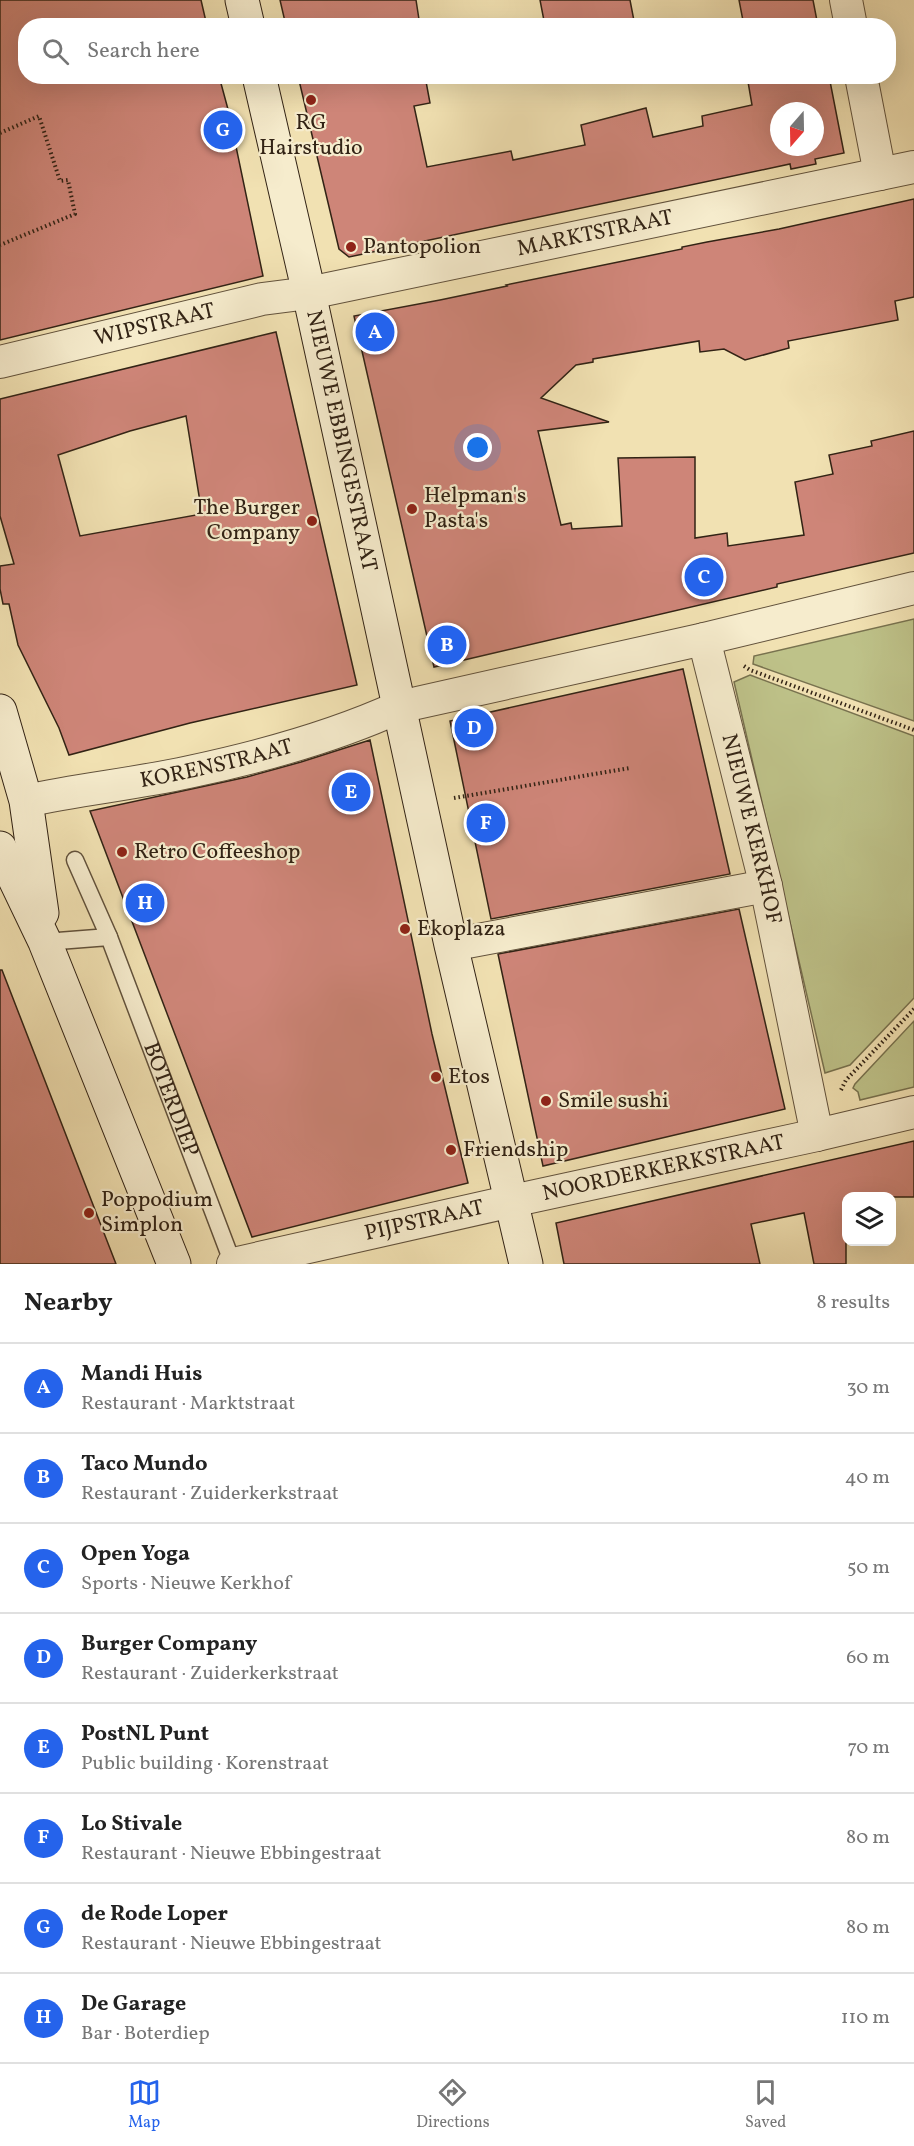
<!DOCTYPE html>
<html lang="en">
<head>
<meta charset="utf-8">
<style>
  :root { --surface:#fff; --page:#f6f6f6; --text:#222; --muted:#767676; --line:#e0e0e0; --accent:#2563eb }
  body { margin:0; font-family:Vollkorn,serif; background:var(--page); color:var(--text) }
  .controls { position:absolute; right:18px; bottom:18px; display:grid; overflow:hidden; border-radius:12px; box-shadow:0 6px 24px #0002 }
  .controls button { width:54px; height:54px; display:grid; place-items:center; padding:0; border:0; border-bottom:2px solid var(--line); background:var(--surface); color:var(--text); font:30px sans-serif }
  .compass { position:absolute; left:770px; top:102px; width:54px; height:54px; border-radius:50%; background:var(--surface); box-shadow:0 6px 24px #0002; rotate:200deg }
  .you { position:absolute; left:478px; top:448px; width:21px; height:21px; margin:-15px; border:4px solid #fff; border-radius:50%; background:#1a73e8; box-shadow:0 0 0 9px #1a73e833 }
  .badge { display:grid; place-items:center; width:39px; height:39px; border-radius:50%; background:var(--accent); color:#fff; font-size:20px; font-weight:700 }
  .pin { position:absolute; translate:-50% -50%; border:3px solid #fff; box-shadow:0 2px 6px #0006 }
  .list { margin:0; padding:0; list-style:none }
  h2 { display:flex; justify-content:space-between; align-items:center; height:78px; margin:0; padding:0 24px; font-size:26px }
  h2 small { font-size:20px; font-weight:400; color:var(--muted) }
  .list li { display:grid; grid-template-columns:39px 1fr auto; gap:18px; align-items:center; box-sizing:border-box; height:90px; padding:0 24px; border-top:2px solid var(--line) }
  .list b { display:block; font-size:22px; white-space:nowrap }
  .list p { margin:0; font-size:20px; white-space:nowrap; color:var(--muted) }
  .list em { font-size:20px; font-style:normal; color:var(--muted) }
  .icon { flex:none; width:33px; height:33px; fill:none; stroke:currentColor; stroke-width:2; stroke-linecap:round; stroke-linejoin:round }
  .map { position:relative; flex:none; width:914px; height:1264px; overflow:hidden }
  .search { position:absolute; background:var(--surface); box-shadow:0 6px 24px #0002; left:18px; right:18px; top:18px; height:66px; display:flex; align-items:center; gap:15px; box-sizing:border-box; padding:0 21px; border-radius:24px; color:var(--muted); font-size:22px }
  .sheet { height:798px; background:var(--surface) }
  nav { display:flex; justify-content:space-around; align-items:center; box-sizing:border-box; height:84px; border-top:2px solid var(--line); background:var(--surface); font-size:16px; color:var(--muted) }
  nav a { display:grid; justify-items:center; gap:3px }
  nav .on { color:var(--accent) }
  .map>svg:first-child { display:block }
</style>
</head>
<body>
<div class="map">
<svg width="914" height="1264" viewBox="0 0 914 1264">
  <rect width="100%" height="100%" fill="#f1e1b2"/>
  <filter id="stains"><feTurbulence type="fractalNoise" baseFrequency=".00333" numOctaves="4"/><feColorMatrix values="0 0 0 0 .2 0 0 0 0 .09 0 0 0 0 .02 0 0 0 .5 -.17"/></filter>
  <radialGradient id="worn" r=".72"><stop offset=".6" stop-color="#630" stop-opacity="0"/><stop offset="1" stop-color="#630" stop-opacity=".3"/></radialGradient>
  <path fill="#bec289" stroke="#78724f" stroke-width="1.5" d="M 914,619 L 914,721 L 753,664 L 754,656 Z
    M 750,675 L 914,736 L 914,998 L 850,1065 L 825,1073 L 734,682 Z
    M 914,1021 L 914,1087 L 860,1100 L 858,1092 L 853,1088 L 855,1084 Z"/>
  <path fill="#ce8578" stroke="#322315" stroke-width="1.5" fill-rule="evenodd" d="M 0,0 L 201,0 L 207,26 L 26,26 L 26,76 L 219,76 L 229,113 L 263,276 L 0,340 Z
    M 280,0 L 416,0 L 420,26 L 286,26 Z
    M 540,0 L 630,0 L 635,26 L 545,26 Z
    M 739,0 L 813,0 L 818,26 L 744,26 Z
    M 298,76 L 425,76 L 430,103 L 414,106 L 427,167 L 511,151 L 513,160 L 585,145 L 581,125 L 646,108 L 653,137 L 703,126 L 702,116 L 752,105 L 747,76 L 829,76 L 844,153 L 815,159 L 816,164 L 791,169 L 790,164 L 349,257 L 339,249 ZM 779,111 L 815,111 L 815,147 L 779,147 Z
    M 914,199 L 914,297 L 895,301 L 898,320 L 788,341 L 789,348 L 745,360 L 724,349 L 700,352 L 699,341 L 593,359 L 593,362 L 576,365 L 541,398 L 609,422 L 538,431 L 561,525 L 571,523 L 572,529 L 622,526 L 618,458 L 695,457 L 695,538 L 727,533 L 728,546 L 804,535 L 795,482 L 833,474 L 829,455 L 872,446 L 871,441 L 914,431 L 914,553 L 777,584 L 777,587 L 434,667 L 354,316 L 440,300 L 507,286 L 506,285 L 682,249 L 682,247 L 707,242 L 779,229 Z
    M 276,332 L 357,685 L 190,723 L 69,755 L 59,728 L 18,645 L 9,604 L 3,604 L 0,589 L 0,566 L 14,564 L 0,516 L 0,399 ZM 186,416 L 202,514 L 80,536 L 58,455 L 130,431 Z
    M 683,669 L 730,874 L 491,919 L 450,721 Z
    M 370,740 L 432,1034 L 468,1183 L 252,1237 L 90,811 L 247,777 L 301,762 Z
    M 739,909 L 785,1109 L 543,1166 L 498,954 Z
    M 0,970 L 2,970 L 116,1264 L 0,1264 Z
    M 914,1141 L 914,1197 L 846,1197 L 846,1264 L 814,1264 L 804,1213 L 751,1224 L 760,1264 L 564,1264 L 556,1223 Z"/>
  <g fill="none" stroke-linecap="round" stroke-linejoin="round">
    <defs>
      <g id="lane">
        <path d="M 75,860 L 109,937"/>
        <path id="s1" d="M 45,942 L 109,937 L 233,1264"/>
      </g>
      <g id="street">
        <path d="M 846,0 L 851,26"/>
        <path d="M 861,76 L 880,174"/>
        <path id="s2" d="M 0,362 L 262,299 L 309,293 L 914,167"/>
        <path id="s3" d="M 914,588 L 704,639 L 766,886 L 817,1135 L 914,1112"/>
        <path id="s4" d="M 26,801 C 80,789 135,784 189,772 C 260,757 333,737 399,707 L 704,639"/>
        <path d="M 451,945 L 766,886"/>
        <path id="s5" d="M 233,1264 L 512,1201 L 817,1135"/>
      </g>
      <g id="secondary">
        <path d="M 242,0 L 248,26"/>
        <path id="s6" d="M 259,76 L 309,293 L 451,945 L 526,1264"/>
        <path d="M 0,711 L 26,801 L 42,913"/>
        <path d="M 0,848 L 45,942 L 174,1264"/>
      </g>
    </defs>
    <use href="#lane" stroke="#62523c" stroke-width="19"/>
    <use href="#street" stroke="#62523c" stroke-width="34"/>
    <use href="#secondary" stroke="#322315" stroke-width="35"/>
    <path stroke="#322315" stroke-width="4" stroke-dasharray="1.5 3" stroke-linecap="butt" d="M 0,133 L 39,116 L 60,181 L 68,180 L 75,214 L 0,245
      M 744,666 L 750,670 L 914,730
      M 454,798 L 630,768
      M 841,1090 L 846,1080 L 914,1009"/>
    <use href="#lane" stroke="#f6eccd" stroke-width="16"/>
    <use href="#street" stroke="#f6eccd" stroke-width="32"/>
    <use href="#secondary" stroke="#f6eccd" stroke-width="33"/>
  </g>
  <g fill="#8f2418" stroke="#f6eccd" stroke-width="2">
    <circle cx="311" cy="100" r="6"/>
    <circle cx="351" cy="247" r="6"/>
    <circle cx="412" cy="509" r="6"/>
    <circle cx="312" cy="521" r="6"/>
    <circle cx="122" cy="852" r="6"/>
    <circle cx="405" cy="929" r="6"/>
    <circle cx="436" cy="1077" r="6"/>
    <circle cx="546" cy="1101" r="6"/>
    <circle cx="451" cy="1150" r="6"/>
    <circle cx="89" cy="1213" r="6"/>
  </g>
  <g text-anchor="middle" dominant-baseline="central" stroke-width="4.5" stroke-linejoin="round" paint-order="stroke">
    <g font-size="22" fill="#322315" stroke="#f6eccd" text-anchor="start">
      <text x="311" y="123" text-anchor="middle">RG<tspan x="311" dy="25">Hairstudio</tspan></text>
      <text x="363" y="247">Pantopolion</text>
      <text x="424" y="496">Helpman's<tspan x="424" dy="25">Pasta's</tspan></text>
      <text x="300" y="508" text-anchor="end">The Burger<tspan x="300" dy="25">Company</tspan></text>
      <text x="134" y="852">Retro Coffeeshop</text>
      <text x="417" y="929">Ekoplaza</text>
      <text x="448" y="1077">Etos</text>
      <text x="558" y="1101">Smile sushi</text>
      <text x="463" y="1150">Friendship</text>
      <text x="101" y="1200">Poppodium<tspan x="101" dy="25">Simplon</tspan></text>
    </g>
    <g font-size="22" fill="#322315" stroke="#f6eccd">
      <text stroke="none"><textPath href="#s2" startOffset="609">MARKTSTRAAT</textPath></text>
      <text stroke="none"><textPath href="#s2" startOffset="159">WIPSTRAAT</textPath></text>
      <text stroke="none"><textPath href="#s6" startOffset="374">NIEUWE EBBINGESTRAAT</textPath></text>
      <text stroke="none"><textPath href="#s4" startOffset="194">KORENSTRAAT</textPath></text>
      <text stroke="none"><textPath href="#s3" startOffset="412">NIEUWE KERKHOF</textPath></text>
      <text stroke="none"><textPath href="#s1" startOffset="238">BOTERDIEP</textPath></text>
      <text stroke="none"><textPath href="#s5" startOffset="441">NOORDERKERKSTRAAT</textPath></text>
      <text stroke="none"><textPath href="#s5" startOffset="196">PIJPSTRAAT</textPath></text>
    </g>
  </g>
  <rect width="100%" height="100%" filter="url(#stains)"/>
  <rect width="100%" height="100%" fill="url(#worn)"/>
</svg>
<div class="controls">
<button><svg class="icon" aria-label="layers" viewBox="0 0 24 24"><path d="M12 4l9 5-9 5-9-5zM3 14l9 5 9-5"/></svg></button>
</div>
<svg class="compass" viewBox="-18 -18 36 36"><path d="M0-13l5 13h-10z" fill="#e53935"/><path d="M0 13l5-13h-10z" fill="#767676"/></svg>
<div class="you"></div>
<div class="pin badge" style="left:375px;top:332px">A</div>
<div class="pin badge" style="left:447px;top:645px">B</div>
<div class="pin badge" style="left:704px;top:577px">C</div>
<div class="pin badge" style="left:474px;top:728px">D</div>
<div class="pin badge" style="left:351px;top:792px">E</div>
<div class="pin badge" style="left:486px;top:823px">F</div>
<div class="pin badge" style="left:223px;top:130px">G</div>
<div class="pin badge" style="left:145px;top:903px">H</div>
<div class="search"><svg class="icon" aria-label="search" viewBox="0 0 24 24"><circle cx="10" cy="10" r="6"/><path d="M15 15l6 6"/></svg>Search here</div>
</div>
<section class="sheet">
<h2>Nearby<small>8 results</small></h2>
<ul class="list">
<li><span class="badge">A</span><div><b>Mandi Huis</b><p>Restaurant · Marktstraat</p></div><em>30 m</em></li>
<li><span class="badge">B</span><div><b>Taco Mundo</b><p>Restaurant · Zuiderkerkstraat</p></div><em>40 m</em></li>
<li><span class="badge">C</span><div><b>Open Yoga</b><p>Sports · Nieuwe Kerkhof</p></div><em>50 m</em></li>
<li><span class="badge">D</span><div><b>Burger Company</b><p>Restaurant · Zuiderkerkstraat</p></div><em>60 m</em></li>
<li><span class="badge">E</span><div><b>PostNL Punt</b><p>Public building · Korenstraat</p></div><em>70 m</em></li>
<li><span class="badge">F</span><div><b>Lo Stivale</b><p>Restaurant · Nieuwe Ebbingestraat</p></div><em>80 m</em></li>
<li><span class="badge">G</span><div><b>de Rode Loper</b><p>Restaurant · Nieuwe Ebbingestraat</p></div><em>80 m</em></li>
<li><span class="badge">H</span><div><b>De Garage</b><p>Bar · Boterdiep</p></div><em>110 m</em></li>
</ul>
</section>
<nav>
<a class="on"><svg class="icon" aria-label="map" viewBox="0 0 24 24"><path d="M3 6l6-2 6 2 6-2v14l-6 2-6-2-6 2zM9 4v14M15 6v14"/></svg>Map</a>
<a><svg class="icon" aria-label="directions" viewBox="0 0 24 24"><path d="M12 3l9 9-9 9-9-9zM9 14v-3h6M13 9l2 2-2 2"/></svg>Directions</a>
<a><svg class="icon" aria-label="saved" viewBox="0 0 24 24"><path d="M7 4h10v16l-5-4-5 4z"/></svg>Saved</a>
</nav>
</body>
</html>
